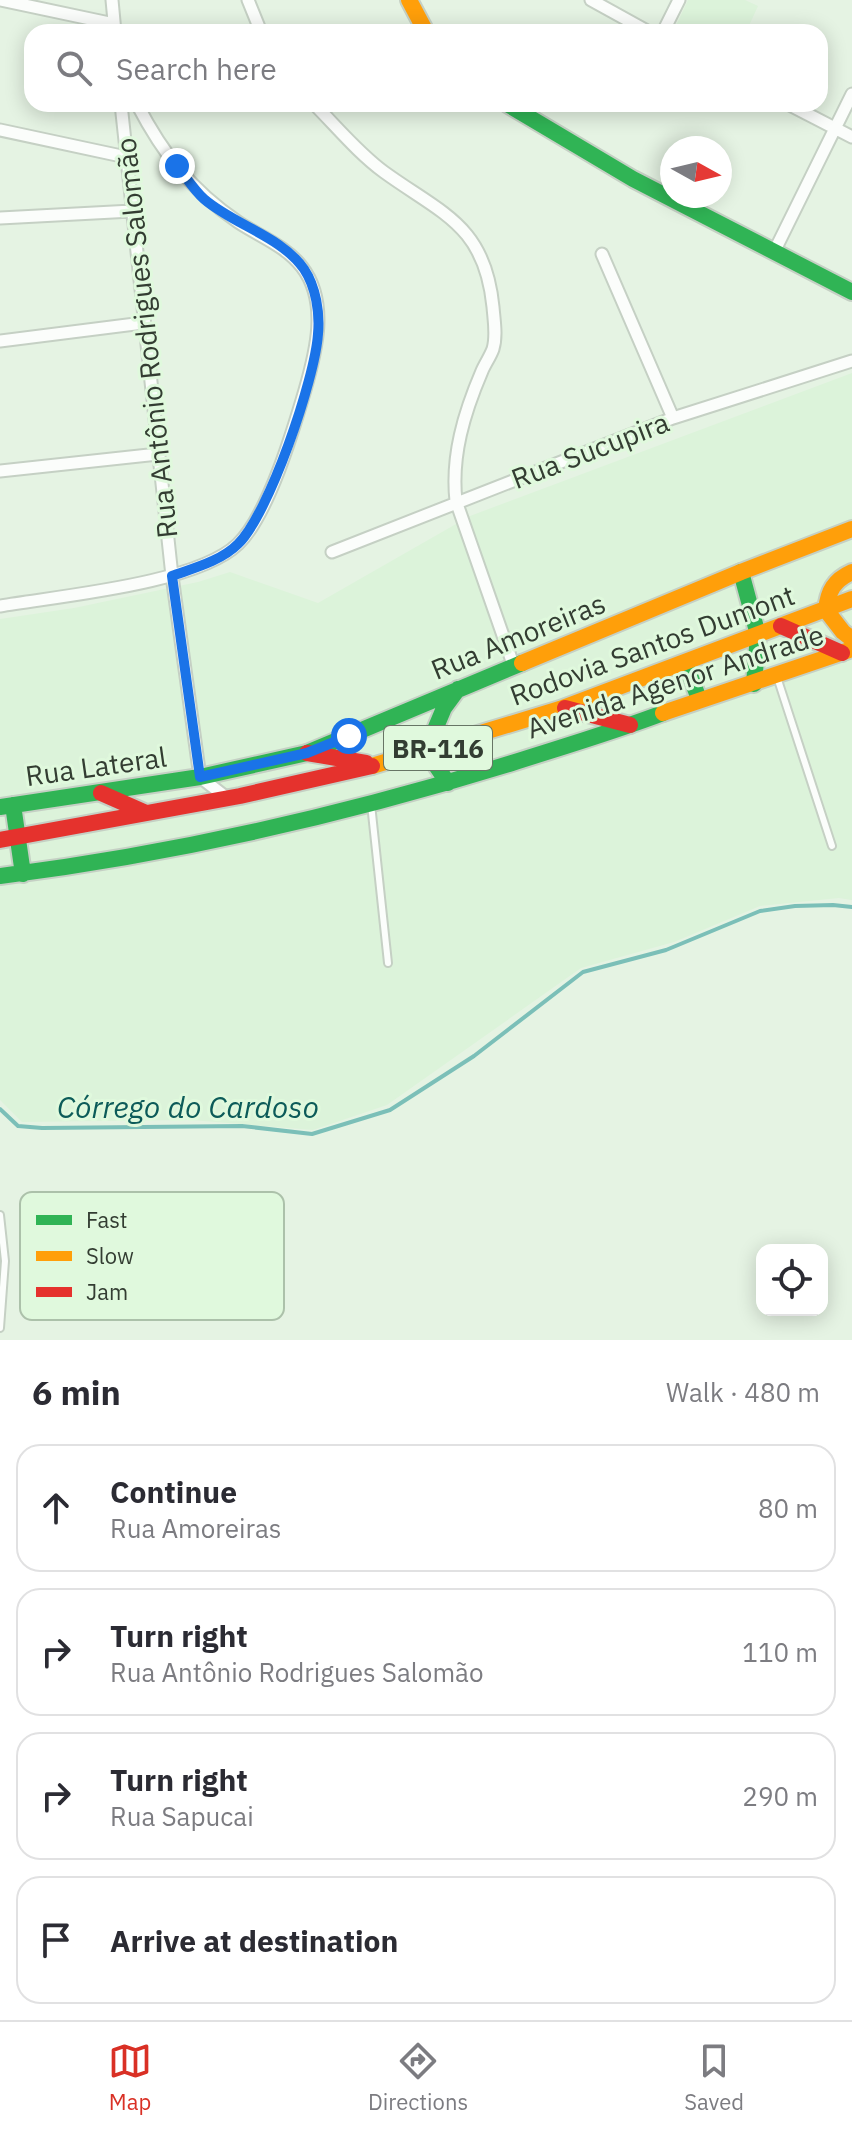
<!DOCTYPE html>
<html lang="en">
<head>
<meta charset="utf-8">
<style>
  :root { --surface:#fff; --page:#f7f7f7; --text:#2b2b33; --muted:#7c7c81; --line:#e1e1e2; --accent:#d93025 }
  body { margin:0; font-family:"IBM Plex Sans",sans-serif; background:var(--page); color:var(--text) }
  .controls { position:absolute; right:24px; bottom:24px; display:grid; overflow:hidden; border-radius:16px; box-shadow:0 4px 20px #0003 }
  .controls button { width:72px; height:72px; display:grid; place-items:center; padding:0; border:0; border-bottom:2px solid var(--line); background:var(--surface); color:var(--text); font:40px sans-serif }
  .compass { position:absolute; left:660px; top:136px; width:72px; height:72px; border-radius:50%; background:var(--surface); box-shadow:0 4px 20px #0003; rotate:98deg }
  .stop { position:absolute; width:24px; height:24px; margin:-18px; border:6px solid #1a73e8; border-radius:50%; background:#fff }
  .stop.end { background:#1a73e8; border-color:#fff; box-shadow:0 2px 8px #0008 }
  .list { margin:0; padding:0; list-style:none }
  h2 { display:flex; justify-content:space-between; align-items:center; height:104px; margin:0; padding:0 32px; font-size:34px }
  h2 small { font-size:26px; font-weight:400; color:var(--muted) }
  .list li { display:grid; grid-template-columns:52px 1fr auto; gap:24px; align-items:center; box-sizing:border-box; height:128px; margin:0 16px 16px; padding:0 16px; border:2px solid var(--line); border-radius:24px }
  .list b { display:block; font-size:30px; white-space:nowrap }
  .list p { margin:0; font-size:26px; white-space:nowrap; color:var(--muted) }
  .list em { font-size:26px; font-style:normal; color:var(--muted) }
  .icon { flex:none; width:44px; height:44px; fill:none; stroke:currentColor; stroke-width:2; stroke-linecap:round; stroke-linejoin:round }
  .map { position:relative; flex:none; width:852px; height:1340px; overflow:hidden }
  .search { position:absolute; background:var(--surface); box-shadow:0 4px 20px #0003; left:24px; right:24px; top:24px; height:88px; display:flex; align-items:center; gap:20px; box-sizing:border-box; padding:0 28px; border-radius:24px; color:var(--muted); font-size:30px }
  .sheet { height:680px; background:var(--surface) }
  nav { display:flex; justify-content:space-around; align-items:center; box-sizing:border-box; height:112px; border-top:2px solid var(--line); background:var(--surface); font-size:22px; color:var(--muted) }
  nav a { display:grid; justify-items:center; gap:4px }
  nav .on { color:var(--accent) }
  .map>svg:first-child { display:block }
</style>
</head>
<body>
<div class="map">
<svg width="852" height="1340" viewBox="0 0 852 1340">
  <rect width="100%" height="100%" fill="#e5f3e3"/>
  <path fill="#dcf3da" d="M 688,0 L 745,0 L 758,6 L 746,32 L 673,32 Z
    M 852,373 L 852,900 L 839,898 L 760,906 L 674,942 L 581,968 L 387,1105 L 313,1130 L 191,1120 L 22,1122 L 0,1100 L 0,619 L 74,608 L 198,582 L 230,572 L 318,603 L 470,516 Z"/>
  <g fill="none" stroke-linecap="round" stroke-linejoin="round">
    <path stroke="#7bbfb8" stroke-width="4" d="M 0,1109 L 18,1126 L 42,1128 L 242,1126 L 312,1134 L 390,1110 L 474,1056 L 583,972 L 666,950 L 760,911 L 795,906 L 833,905 L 852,907"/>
    <defs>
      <path id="lane" d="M 777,677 L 832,846
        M 371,804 L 388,963
        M 0,1215 L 5,1261 L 0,1328"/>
      <path id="street" d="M 1,0 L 114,24
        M 112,0 L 115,32
        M 248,0 L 261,32
        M 591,0 L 649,32
        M 663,32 L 679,0
        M 121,104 L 172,576 L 200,777 L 227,798
        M 314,104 C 336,126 358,153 384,172 C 442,214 485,225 493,307 C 494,320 497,336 493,349 C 490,357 485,364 482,371 C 464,413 451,456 456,501 L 514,667
        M 788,104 L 852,137
        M 0,130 L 126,157
        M 0,218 L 132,211
        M 774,252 L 852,94
        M 602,254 L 673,418
        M 0,341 L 143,323
        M 0,471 L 158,454
        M 332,552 L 673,418 L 852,361
        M 0,606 C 58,596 197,584 238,544 C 268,515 293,431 305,390 C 316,352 329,302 302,267 C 286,246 259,236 238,222 C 191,190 163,154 137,104"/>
      <path id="fast" d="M 507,104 L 633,179 L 852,292
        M 741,572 L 758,635 L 754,684
        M 686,665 L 699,699
        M 448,783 L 426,751 L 444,708 L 458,689
        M 13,805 L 23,874
        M 0,807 L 200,777 L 307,753 L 522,663
        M 0,876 C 174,854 344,815 512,763 C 562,747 613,732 663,713"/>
      <path id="slow" d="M 409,0 L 426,32
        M 852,572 C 834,580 828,591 826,610 L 843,632 L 852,639
        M 522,663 L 741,572 L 852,529
        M 663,713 L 852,649
        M 372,766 L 560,709 L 852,599"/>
      <path id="jam" d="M 781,626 L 842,653
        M 565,708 L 630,725
        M 307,753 L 366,763
        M 101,793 L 144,812
        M 0,840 L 240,796 L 372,766"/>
    </defs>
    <use href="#lane" stroke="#c5d0c4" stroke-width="10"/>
    <use href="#street" stroke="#c5d0c4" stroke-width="15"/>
    <use href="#fast" stroke="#c5d0c4" stroke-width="20"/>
    <use href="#slow" stroke="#c5d0c4" stroke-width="20"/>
    <use href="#jam" stroke="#c5d0c4" stroke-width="20"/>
    <use href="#lane" stroke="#fbfdfb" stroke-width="6"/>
    <use href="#street" stroke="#fbfdfb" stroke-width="11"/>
    <use href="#fast" stroke="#30b455" stroke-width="16"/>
    <use href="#slow" stroke="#ff9f0a" stroke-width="16"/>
    <use href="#jam" stroke="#e5322d" stroke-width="16"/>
  </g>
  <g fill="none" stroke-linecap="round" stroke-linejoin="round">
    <path stroke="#1a73e8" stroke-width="10" d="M 177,166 C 186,177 194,190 204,199 C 234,225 281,236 304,269 C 316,287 320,313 318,334 C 315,379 269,514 238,544 C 221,561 194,568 172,576 L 200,777 L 307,753 L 349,736"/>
  </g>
  <g text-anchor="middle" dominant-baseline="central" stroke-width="6" stroke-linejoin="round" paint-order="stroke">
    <rect fill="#e0f9dd" stroke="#677565" stroke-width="2" x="384" y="726" width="108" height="44" rx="6"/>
    <g font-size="26" font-weight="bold" fill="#333d32">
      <text x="438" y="748">BR-116</text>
    </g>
    <g font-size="28" fill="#333d32" stroke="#e0f9dd">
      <text transform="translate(146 338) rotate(-96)">Rua Antônio Rodrigues Salomão</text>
      <text transform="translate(590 450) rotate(-21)">Rua Sucupira</text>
      <text transform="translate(518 636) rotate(-22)">Rua Amoreiras</text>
      <text transform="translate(652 645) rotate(-20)">Rodovia Santos Dumont</text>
      <text transform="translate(675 681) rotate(-18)">Avenida Agenor Andrade</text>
      <text transform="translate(96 766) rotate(-8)">Rua Lateral</text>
    </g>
    <g font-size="30" font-style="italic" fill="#0c5b59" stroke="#e0f9dd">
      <text x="188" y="1106">Córrego do Cardoso</text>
    </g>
  </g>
  <rect x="20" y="1192" width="264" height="128" rx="12" fill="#e0f9dd" stroke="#acc1aa" stroke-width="2"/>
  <rect x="36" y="1215" width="36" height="10" fill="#30b455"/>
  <rect x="36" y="1251" width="36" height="10" fill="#ff9f0a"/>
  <rect x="36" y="1287" width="36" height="10" fill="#e5322d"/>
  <g font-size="22" fill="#333d32">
    <text x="86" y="1228">Fast</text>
    <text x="86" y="1264">Slow</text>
    <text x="86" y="1300">Jam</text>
  </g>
</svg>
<div class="controls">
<button><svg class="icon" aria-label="locate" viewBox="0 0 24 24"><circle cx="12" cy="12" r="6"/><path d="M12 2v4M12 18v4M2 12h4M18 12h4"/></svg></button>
</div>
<svg class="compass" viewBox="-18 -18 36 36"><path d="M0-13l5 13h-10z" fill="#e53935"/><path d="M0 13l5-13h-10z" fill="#7c7c81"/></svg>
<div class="stop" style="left:349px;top:736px"></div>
<div class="stop end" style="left:177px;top:166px"></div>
<div class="search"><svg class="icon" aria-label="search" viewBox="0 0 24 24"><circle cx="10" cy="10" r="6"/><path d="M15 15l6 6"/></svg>Search here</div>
</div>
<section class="sheet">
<h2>6 min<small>Walk · 480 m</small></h2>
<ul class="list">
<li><svg class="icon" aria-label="ahead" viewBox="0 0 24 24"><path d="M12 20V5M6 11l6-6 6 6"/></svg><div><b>Continue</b><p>Rua Amoreiras</p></div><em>80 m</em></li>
<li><svg class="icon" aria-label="right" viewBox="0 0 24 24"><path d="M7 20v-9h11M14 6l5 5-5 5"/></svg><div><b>Turn right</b><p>Rua Antônio Rodrigues Salomão</p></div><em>110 m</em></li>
<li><svg class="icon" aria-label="right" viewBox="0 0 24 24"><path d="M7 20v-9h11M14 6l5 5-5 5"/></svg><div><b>Turn right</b><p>Rua Sapucai</p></div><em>290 m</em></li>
<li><svg class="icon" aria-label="arrive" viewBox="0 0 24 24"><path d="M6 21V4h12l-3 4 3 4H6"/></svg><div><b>Arrive at destination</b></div></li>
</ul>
</section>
<nav>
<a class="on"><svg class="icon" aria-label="map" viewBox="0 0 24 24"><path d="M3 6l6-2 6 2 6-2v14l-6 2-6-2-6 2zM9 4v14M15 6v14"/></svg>Map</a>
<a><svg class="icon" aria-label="directions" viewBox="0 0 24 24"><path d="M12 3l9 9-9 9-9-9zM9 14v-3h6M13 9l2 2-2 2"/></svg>Directions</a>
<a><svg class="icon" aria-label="saved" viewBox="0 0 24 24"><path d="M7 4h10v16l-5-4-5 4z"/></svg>Saved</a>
</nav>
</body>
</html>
